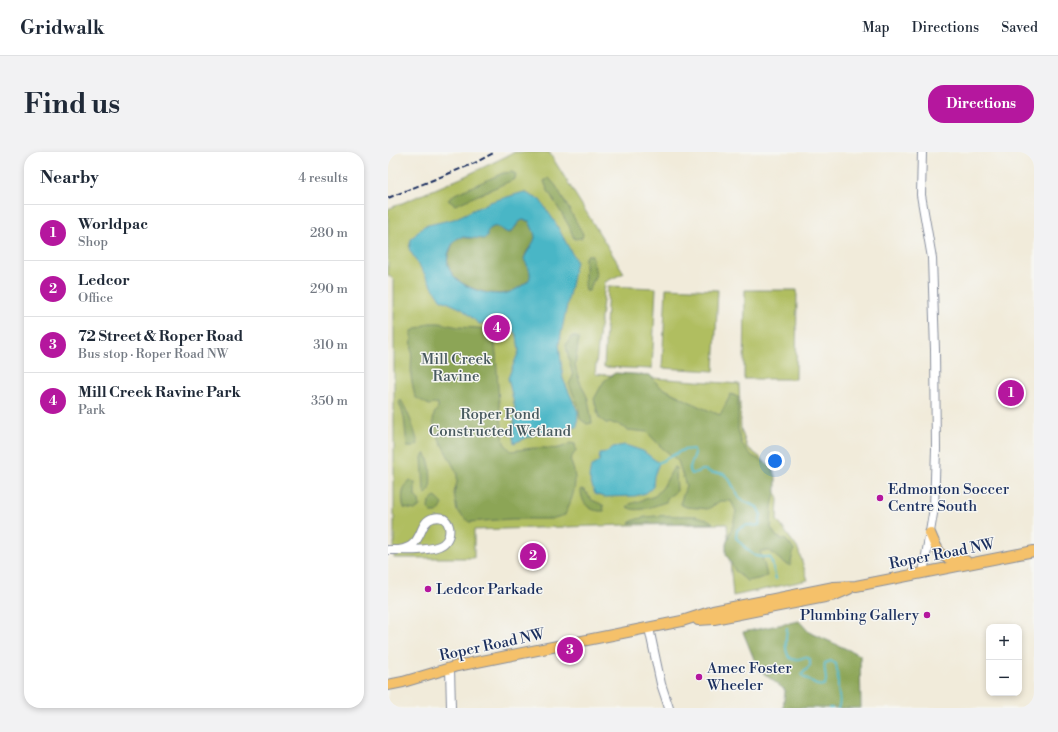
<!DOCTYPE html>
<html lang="en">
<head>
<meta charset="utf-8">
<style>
  :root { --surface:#fff; --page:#f2f2f3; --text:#1f2937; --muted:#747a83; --line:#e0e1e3; --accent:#b5179e }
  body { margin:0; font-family:"Libre Bodoni",serif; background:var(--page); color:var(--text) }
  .controls { position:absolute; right:12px; bottom:12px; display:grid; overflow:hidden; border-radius:8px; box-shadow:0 2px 6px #0003 }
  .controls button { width:36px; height:36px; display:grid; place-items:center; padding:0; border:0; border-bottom:1px solid var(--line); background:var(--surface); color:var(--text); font:20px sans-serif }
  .you { position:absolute; left:387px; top:309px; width:14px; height:14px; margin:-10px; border:3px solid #fff; border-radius:50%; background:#1a73e8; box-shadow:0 0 0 6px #1a73e833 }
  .badge { display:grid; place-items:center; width:26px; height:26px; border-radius:50%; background:var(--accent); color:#fff; font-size:13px; font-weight:700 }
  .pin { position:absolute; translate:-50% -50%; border:2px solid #fff; box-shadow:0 1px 4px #0006 }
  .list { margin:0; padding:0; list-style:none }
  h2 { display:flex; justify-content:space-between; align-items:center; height:52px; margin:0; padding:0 16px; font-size:17px }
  h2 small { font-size:13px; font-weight:400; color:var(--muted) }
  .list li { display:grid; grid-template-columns:26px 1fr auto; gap:12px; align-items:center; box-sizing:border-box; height:56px; padding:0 16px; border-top:1px solid var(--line) }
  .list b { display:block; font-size:15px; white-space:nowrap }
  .list p { margin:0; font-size:13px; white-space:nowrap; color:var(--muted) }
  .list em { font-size:13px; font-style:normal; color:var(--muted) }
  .map { position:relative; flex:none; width:646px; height:556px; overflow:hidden; border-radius:16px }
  header { display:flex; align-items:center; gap:24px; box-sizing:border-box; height:56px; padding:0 20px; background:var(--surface); border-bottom:1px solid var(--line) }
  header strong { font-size:19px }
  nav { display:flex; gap:22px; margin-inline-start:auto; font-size:14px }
  .intro { display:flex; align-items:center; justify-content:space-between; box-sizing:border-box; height:96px; padding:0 24px }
  h1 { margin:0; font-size:28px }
  .button { padding:10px 18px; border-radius:16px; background:var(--accent); color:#fff; font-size:14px; font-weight:700 }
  main { display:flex; gap:24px; padding:0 24px }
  aside { flex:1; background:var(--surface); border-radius:16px; box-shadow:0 2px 6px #0003 }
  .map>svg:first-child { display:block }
</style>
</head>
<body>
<header>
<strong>Gridwalk</strong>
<nav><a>Map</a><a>Directions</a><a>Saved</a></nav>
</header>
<div class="intro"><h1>Find us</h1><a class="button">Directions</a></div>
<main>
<aside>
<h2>Nearby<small>4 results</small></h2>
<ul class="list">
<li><span class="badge">1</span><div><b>Worldpac</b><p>Shop</p></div><em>280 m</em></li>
<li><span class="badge">2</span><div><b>Ledcor</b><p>Office</p></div><em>290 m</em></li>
<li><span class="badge">3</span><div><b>72 Street &amp; Roper Road</b><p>Bus stop · Roper Road NW</p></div><em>310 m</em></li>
<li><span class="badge">4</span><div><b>Mill Creek Ravine Park</b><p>Park</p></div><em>350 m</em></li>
</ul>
</aside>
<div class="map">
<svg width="646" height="556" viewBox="0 0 646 556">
  <rect width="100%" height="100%" fill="#f6f6f2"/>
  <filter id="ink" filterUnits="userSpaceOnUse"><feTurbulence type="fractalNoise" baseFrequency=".025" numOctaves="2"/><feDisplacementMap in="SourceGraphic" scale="8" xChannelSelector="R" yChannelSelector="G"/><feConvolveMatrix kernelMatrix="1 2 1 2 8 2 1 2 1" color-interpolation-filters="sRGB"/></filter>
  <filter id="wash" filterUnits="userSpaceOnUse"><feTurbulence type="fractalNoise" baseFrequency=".012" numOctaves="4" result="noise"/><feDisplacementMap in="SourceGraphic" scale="16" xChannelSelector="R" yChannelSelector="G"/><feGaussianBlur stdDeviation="0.9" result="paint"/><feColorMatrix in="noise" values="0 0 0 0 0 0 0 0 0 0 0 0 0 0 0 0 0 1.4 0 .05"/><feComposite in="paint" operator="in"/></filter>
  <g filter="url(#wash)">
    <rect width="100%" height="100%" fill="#f1ebda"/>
    <path fill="#b0be60" stroke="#66765f" d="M 127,0 L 161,0 L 236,121 L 217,130 L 207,222 L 351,232 L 353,277 L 359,295 L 373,306 L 383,318 L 390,348 L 389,368 L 410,397 L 420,428 L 345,444 L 339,372 L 238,373 L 86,378 L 86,406 L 6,406 L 6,128 L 0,123 L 0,57 L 73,26 Z
      M 220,134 L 268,136 L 264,217 L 216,215 Z
      M 278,136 L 330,138 L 326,219 L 274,216 Z
      M 357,138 L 409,138 L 408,227 L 356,227 Z"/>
    <path fill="#8ca556" stroke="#546a5a" d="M 124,20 L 128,22 L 127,27 L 67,53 L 60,48 L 67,42 L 115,21 Z
      M 161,26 L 168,34 L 195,82 L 194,86 L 186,87 L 181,74 L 159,37 L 156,29 Z
      M 135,68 L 141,69 C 143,74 148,81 148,86 C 147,92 138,97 137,104 C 136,112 146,119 142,127 C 140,130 135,132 132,135 C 126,139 118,142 110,142 C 89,142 49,125 62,99 C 64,94 65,88 70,86 C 73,84 77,86 81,86 C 87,85 93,82 99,81 C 101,77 104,75 108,74 L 118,80 L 123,81 L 132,69 Z
      M 199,103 L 204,103 L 208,122 L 201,139 L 198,139 L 197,133 L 197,105 Z
      M 41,171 L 52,171 L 70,175 L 90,176 L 105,178 L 108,202 L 111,251 L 116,291 L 123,299 C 132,298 140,296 149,296 C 164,295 168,300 182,291 L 187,292 L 188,298 L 182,308 C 192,329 185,344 177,363 L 163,367 L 123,367 L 81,370 L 69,359 L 66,341 L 69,330 L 69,321 L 52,289 L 45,270 L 46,262 L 50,256 L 50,251 L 41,253 L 27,245 L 23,225 L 24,179 Z
      M 184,184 L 191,186 L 187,214 L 192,230 L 200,247 L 204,271 L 199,272 L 192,267 L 190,253 L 181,232 L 185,224 L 181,209 L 178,193 Z
      M 227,221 L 262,223 L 271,234 L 310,254 L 332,263 L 343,242 L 350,245 L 350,277 L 354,292 L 364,304 L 382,313 L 388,324 L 388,337 L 384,355 L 383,376 L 389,385 L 398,388 L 406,397 L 402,414 L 391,407 L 382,399 L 372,399 L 376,411 L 379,424 L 370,427 L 359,429 L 348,420 L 338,402 L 338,392 L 345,373 L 348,359 L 343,349 L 332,349 L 320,357 L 298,355 L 292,352 L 298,334 L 290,309 L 272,294 L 259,280 L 240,278 L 230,272 L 218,271 L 211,266 L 206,247 L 216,229 Z
      M 13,248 C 21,262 26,276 30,292 L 25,295 L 19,295 L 16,265 L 11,250 Z
      M 37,301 C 44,310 43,328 42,338 L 38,342 L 36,340 L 34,305 Z
      M 286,315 L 288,316 L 289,339 L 280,345 L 278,350 C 267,353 250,362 239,355 L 242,352 L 267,344 L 275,335 Z
      M 22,328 L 27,331 L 27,344 L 31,348 L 32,354 L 27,358 L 16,356 C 13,346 14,335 22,328 Z
      M 193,337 L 196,338 L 204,348 L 215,353 L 216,359 C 201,360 193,351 193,337 Z
      M 47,345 L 50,347 L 55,352 L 53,356 L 49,361 L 43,361 L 40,356 L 41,350 Z
      M 308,364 L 321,368 L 325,371 L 241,371 C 254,361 291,364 308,364 Z
      M 411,469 L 421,480 L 472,503 L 473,556 L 395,556 L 397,538 L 370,517 L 355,480 Z"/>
    <path fill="#4ab6c6" stroke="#327292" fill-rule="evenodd" d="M 136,40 L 152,48 L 167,70 L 188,109 L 171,192 L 175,227 L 190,260 L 189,275 L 148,282 L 126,291 L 125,286 L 127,256 L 120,226 L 131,199 L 129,184 L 123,176 L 109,171 L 91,172 L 74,157 L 52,147 L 21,97 L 23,87 L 36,74 L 66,67 L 102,50 ZM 135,68 L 141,69 C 143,74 146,79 147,84 C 148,89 138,100 136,107 C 138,112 143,118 142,124 C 142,129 138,130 135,133 C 127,138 119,143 109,142 C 87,142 49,125 62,97 C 65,91 67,86 74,85 L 97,87 L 99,85 C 99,80 99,79 103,76 C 109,72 114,78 120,81 C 127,79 128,70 135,68 Z
      M 237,293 L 255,299 L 271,311 L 266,324 L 265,335 L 258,341 L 247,344 L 216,345 L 207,342 L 201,325 L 203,315 L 211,309 L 212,301 L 219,300 L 225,295 Z"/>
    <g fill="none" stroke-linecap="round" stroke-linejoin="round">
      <path stroke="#4ab6c6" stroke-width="2" d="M 270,311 L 295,298 L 305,297 L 307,300 C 306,307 302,313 301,319 L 304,322 L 314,318 L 317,318 L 324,321 L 332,321 L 336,322 L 341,327 L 351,345 L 355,349 L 369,355 L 373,363 L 371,373 C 367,374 365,373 361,373 C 356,373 353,375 349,378 L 348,386 C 354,391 361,402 368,404 C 372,405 377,405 381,405 L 383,407 L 388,427
        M 399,476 C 398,484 395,504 404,507 C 408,509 413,506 417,505 L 422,507 L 422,514 L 414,522 L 415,525 C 422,527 424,532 429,533 C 445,537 434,518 437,511 L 443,509 L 448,512 C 450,521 450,528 450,536 C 450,544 454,549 450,556
        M 441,556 L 444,556"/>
    </g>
  </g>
  <g filter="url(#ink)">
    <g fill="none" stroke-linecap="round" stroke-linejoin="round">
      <defs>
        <path id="minor" d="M 534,0 L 533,43 L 544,106 L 547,198 L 548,297 L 546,356 L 535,421
          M 0,398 C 14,398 44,400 55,392 C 66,384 63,361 45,366 C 33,369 34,385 25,392 C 21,396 16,397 11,398
          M 261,476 L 273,532 L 281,556
          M 62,516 L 63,556"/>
        <path id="major" d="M 542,381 C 552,405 552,406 578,409
          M 310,468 L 326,467 L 447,443 L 461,437
          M 0,533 L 15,530 L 69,514 L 294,469 L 325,459 L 446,435 L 468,434 L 646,399"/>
      </defs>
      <use href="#minor" stroke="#868d9c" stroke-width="10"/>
      <use href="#major" stroke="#868d9c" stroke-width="12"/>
      <use href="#minor" stroke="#fff" stroke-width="8"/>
      <use href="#major" stroke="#f5c16b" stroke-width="10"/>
      <path stroke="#1b2f5e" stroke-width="2" stroke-dasharray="6 3" stroke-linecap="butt" d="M 0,46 L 87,11 L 107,0"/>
    </g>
  </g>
  <g fill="#b5179e" stroke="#f6f6f2" stroke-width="1.5">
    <circle cx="492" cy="346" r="4"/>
    <circle cx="40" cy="437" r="4"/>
    <circle cx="539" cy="463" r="4"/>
    <circle cx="311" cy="525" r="4"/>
  </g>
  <g text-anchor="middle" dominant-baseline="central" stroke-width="3" stroke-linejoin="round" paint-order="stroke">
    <g font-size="15" fill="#485a5f" stroke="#f6f6f2">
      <text x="68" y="207">Mill Creek<tspan x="68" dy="17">Ravine</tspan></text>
      <text x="112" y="262">Roper Pond<tspan x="112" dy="17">Constructed Wetland</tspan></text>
    </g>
    <g font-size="15" fill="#1b2f5e" stroke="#f6f6f2" text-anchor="start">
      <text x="500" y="337">Edmonton Soccer<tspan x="500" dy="17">Centre South</tspan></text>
      <text x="48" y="437">Ledcor Parkade</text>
      <text x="531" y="463" text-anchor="end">Plumbing Gallery</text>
      <text x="319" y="516">Amec Foster<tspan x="319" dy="17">Wheeler</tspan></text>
    </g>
    <g font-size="15" fill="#1b2f5e" stroke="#f6f6f2">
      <text transform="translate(554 402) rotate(-11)">Roper Road NW</text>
      <text transform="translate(104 493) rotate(-12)">Roper Road NW</text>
    </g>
  </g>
</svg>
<div class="controls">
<button>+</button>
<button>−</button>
</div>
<div class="you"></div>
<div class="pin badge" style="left:623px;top:241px">1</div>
<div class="pin badge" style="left:145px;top:404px">2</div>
<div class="pin badge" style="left:182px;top:498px">3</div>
<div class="pin badge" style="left:109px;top:176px">4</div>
</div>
</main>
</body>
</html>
